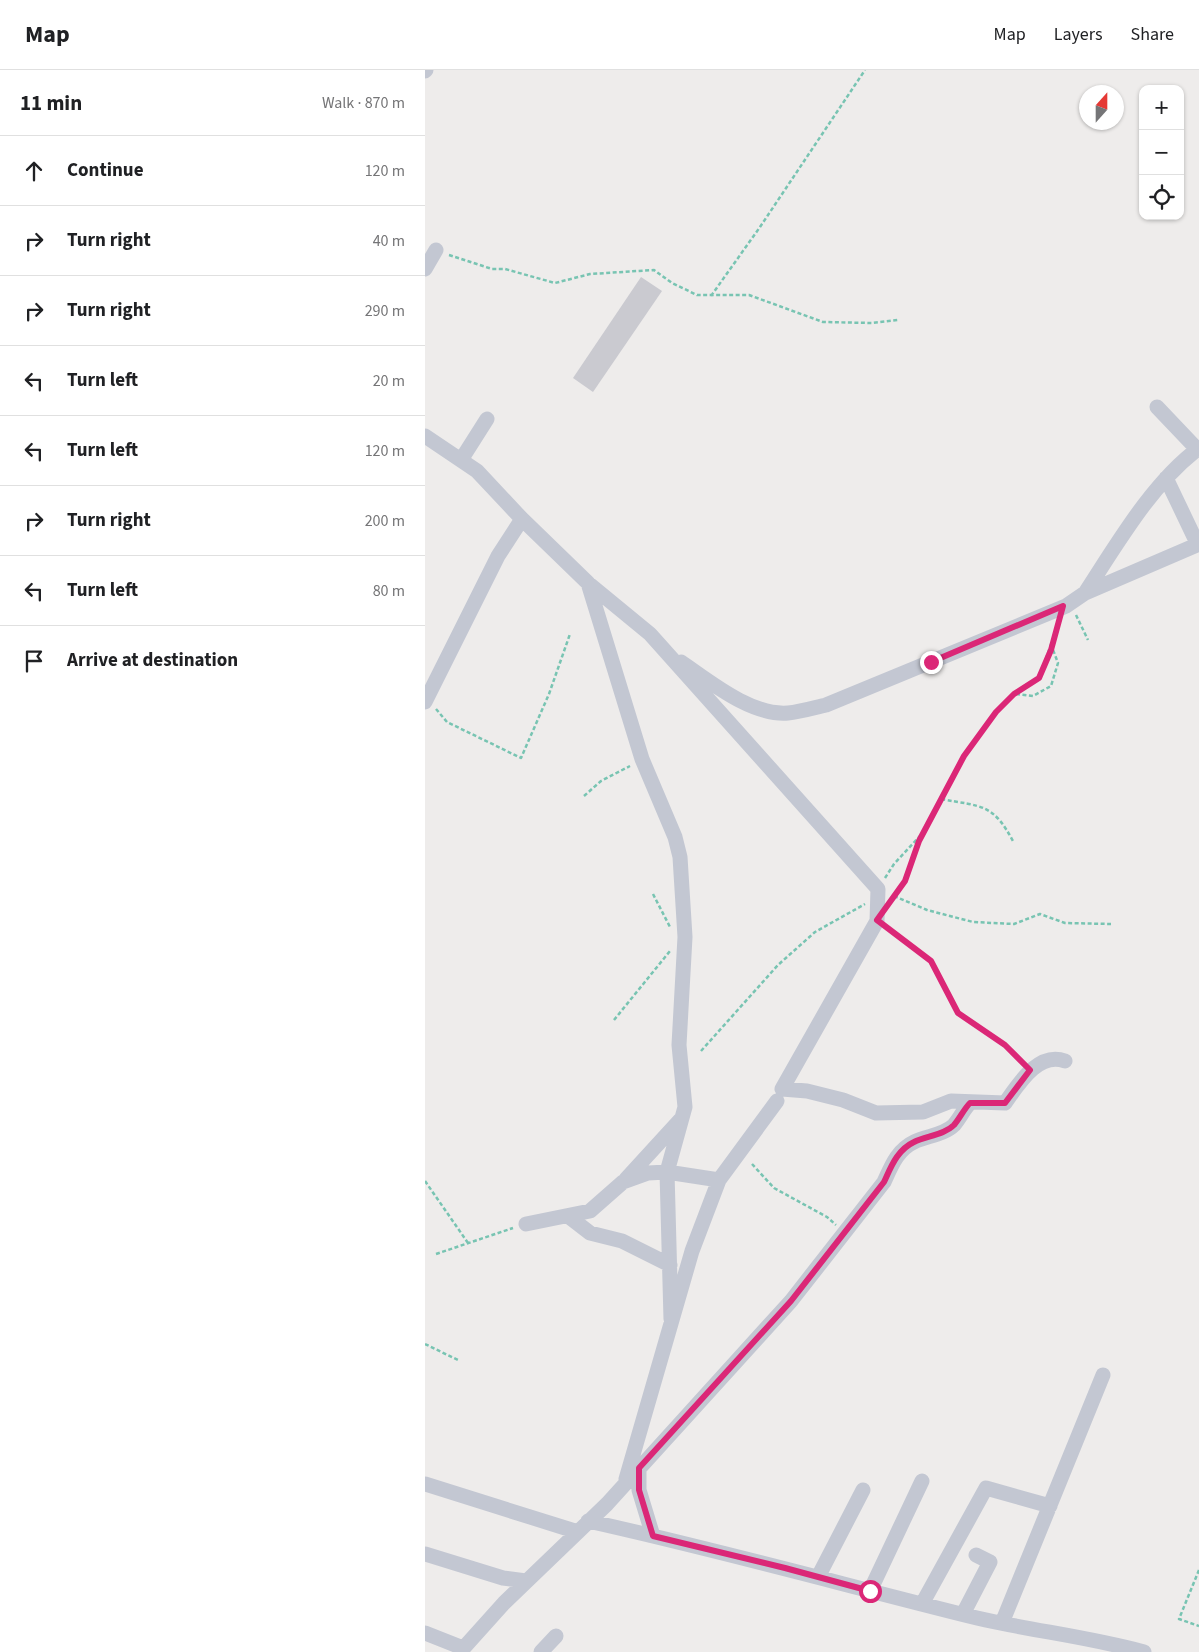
<!DOCTYPE html>
<html lang="en">
<head>
<meta charset="utf-8">
<style>
  :root { --surface:#fff; --page:#f2f2f2; --text:#202124; --muted:#757577; --line:#e0e0e0 }
  body { margin:0; font-family:"Source Sans 3",sans-serif; background:var(--page); color:var(--text) }
  .controls { position:absolute; right:15px; top:15px; display:grid; overflow:hidden; border-radius:10px; box-shadow:0 1px 4px #0004 }
  .controls button { width:45px; height:45px; display:grid; place-items:center; padding:0; border:0; border-bottom:1px solid var(--line); background:var(--surface); color:var(--text); font:25px sans-serif }
  .compass { position:absolute; left:654px; top:15px; width:45px; height:45px; border-radius:50%; background:var(--surface); box-shadow:0 1px 4px #0004; rotate:21deg }
  .stop { position:absolute; width:15px; height:15px; margin:-11px; border:4px solid #db2777; border-radius:50%; background:#fff }
  .stop.end { background:#db2777; border-color:#fff; box-shadow:0 1px 5px #0008 }
  .list { margin:0; padding:0; list-style:none }
  h2 { display:flex; justify-content:space-between; align-items:center; height:65px; margin:0; padding:0 20px; font-size:21px }
  h2 small { font-size:16px; font-weight:400; color:var(--muted) }
  .list li { display:grid; grid-template-columns:32px 1fr auto; gap:15px; align-items:center; box-sizing:border-box; height:70px; padding:0 20px; border-top:1px solid var(--line) }
  .list b { display:block; font-size:19px; white-space:nowrap }
  .list em { font-size:16px; font-style:normal; color:var(--muted) }
  .icon { flex:none; width:28px; height:28px; fill:none; stroke:currentColor; stroke-width:2; stroke-linecap:round; stroke-linejoin:round }
  .map { position:relative; flex:none; width:774px; height:1582px; overflow:hidden }
  header { display:flex; align-items:center; gap:30px; box-sizing:border-box; height:70px; padding:0 25px; background:var(--surface); border-bottom:1px solid var(--line) }
  header strong { font-size:24px }
  nav { display:flex; gap:28px; margin-inline-start:auto; font-size:18px }
  main { display:flex }
  aside { flex:1; background:var(--surface) }
  .map>svg:first-child { display:block }
</style>
</head>
<body>
<header>
<strong>Map</strong>
<nav><a>Map</a><a>Layers</a><a>Share</a></nav>
</header>
<main>
<aside>
<h2>11 min<small>Walk · 870 m</small></h2>
<ul class="list">
<li><svg class="icon" aria-label="ahead" viewBox="0 0 24 24"><path d="M12 20V5M6 11l6-6 6 6"/></svg><div><b>Continue</b></div><em>120 m</em></li>
<li><svg class="icon" aria-label="right" viewBox="0 0 24 24"><path d="M7 20v-9h11M14 6l5 5-5 5"/></svg><div><b>Turn right</b></div><em>40 m</em></li>
<li><svg class="icon" aria-label="right" viewBox="0 0 24 24"><path d="M7 20v-9h11M14 6l5 5-5 5"/></svg><div><b>Turn right</b></div><em>290 m</em></li>
<li><svg class="icon" aria-label="left" viewBox="0 0 24 24"><path d="M17 20v-9H6M10 6l-5 5 5 5"/></svg><div><b>Turn left</b></div><em>20 m</em></li>
<li><svg class="icon" aria-label="left" viewBox="0 0 24 24"><path d="M17 20v-9H6M10 6l-5 5 5 5"/></svg><div><b>Turn left</b></div><em>120 m</em></li>
<li><svg class="icon" aria-label="right" viewBox="0 0 24 24"><path d="M7 20v-9h11M14 6l5 5-5 5"/></svg><div><b>Turn right</b></div><em>200 m</em></li>
<li><svg class="icon" aria-label="left" viewBox="0 0 24 24"><path d="M17 20v-9H6M10 6l-5 5 5 5"/></svg><div><b>Turn left</b></div><em>80 m</em></li>
<li><svg class="icon" aria-label="arrive" viewBox="0 0 24 24"><path d="M6 21V4h12l-3 4 3 4H6"/></svg><div><b>Arrive at destination</b></div></li>
</ul>
</aside>
<div class="map">
<svg width="774" height="1582" viewBox="0 0 774 1582">
  <rect width="100%" height="100%" fill="#eeeceb"/>
  <path fill="#cacad0" d="M 216,207 L 237,221 L 168,322 L 148,308 Z"/>
  <g fill="none" stroke-linecap="round" stroke-linejoin="round">
    <path stroke="#78c4b2" stroke-width="2.5" stroke-dasharray="4 2.5" stroke-linecap="butt" d="M 24,185 L 67,199 L 80,199 L 130,213 L 165,204 L 229,200 L 247,213 L 272,225 L 324,225 L 398,252 L 447,253 L 473,250
      M 286,226 L 335,157 L 440,0
      M 651,545 L 663,570
      M 591,624 L 608,626 L 626,616 L 633,593 L 627,577
      M 11,639 L 22,652 L 96,688 L 124,624 L 145,564
      M 159,726 L 176,711 L 205,696
      M 516,729 C 558,737 568,733 589,773
      M 460,808 L 469,794 L 495,766
      M 228,824 L 245,857
      M 469,826 L 502,840 L 548,852 L 589,854 L 615,844 L 640,853 L 686,854
      M 466,831 L 480,811 L 494,771 L 539,686 L 571,642 L 589,624 L 614,608 L 634,552
      M 462,857 L 506,891 L 533,943 L 580,975 L 596,992
      M 189,950 L 245,881
      M 276,981 L 353,895 L 390,862 L 440,834
      M 327,1094 L 349,1118 L 402,1147 L 411,1155
      M 0,1111 L 43,1173
      M 11,1184 L 88,1158
      M 0,1274 L 35,1291
      M 774,1500 L 754,1549 L 774,1556"/>
    <path stroke="#c3c7d2" stroke-width="15" d="M 0,1 L 1,0
      M 0,199 L 11,180
      M 732,337 L 772,379
      M 0,366 L 52,401 L 97,449 L 73,486 L 0,632
      M 36,390 L 62,349
      M 741,408 L 773,475
      M 97,449 L 163,513 L 225,564 L 453,819 L 452,851 L 357,1019 L 382,1021 L 418,1030 L 451,1043 L 498,1042 L 526,1031 L 580,1033 C 593,1015 613,981 640,991
      M 163,513 L 217,689 L 250,767 L 255,787 L 260,867 L 254,975 L 260,1037 L 242,1102 L 246,1249
      M 660,523 C 692,474 727,413 774,378
      M 256,592 C 284,611 326,646 363,643 C 375,642 388,638 401,635 L 641,536 L 660,523 L 774,474
      M 201,1109 L 255,1050
      M 143,1146 L 165,1163 L 197,1171 L 245,1195
      M 101,1154 L 165,1141 L 198,1112 L 223,1103 L 242,1102 L 294,1110
      M 214,1398 L 214,1420 L 228,1466
      M 201,1409 L 267,1181 L 294,1110 L 352,1031
      M 0,1414 L 153,1462
      M 163,1451 C 294,1480 423,1516 552,1548 C 608,1561 664,1567 719,1582
      M 0,1484 L 78,1508 L 101,1511
      M 393,1507 L 438,1420
      M 445,1521 L 497,1411
      M 497,1534 L 561,1418 L 625,1436
      M 538,1544 L 565,1492 L 551,1485
      M 577,1553 L 678,1305
      M 0,1563 L 38,1578
      M 35,1582 L 79,1533 L 182,1434 L 366,1231 L 459,1112 C 466,1097 472,1080 489,1072 C 501,1066 519,1065 529,1055 C 535,1048 539,1039 545,1033
      M 116,1582 L 131,1566"/>
  </g>
  <g fill="none" stroke-linecap="round" stroke-linejoin="round">
    <path stroke="#db2777" stroke-width="6" d="M 445,1521 L 360,1498 L 228,1466 L 214,1420 L 214,1398 L 366,1231 L 459,1112 C 466,1097 472,1080 489,1072 C 501,1066 519,1065 529,1055 C 535,1048 539,1039 545,1033 L 580,1033 L 605,1000 L 580,975 L 533,943 L 506,891 L 452,850 L 480,811 L 494,771 L 539,686 L 571,642 L 589,624 L 614,608 L 626,580 L 638,536 L 506,592"/>
  </g>
</svg>
<div class="controls">
<button>+</button>
<button>−</button>
<button><svg class="icon" aria-label="locate" viewBox="0 0 24 24"><circle cx="12" cy="12" r="6"/><path d="M12 2v4M12 18v4M2 12h4M18 12h4"/></svg></button>
</div>
<svg class="compass" viewBox="-18 -18 36 36"><path d="M0-13l5 13h-10z" fill="#e53935"/><path d="M0 13l5-13h-10z" fill="#757577"/></svg>
<div class="stop" style="left:445px;top:1521px"></div>
<div class="stop end" style="left:506px;top:592px"></div>
</div>
</main>
</body>
</html>
